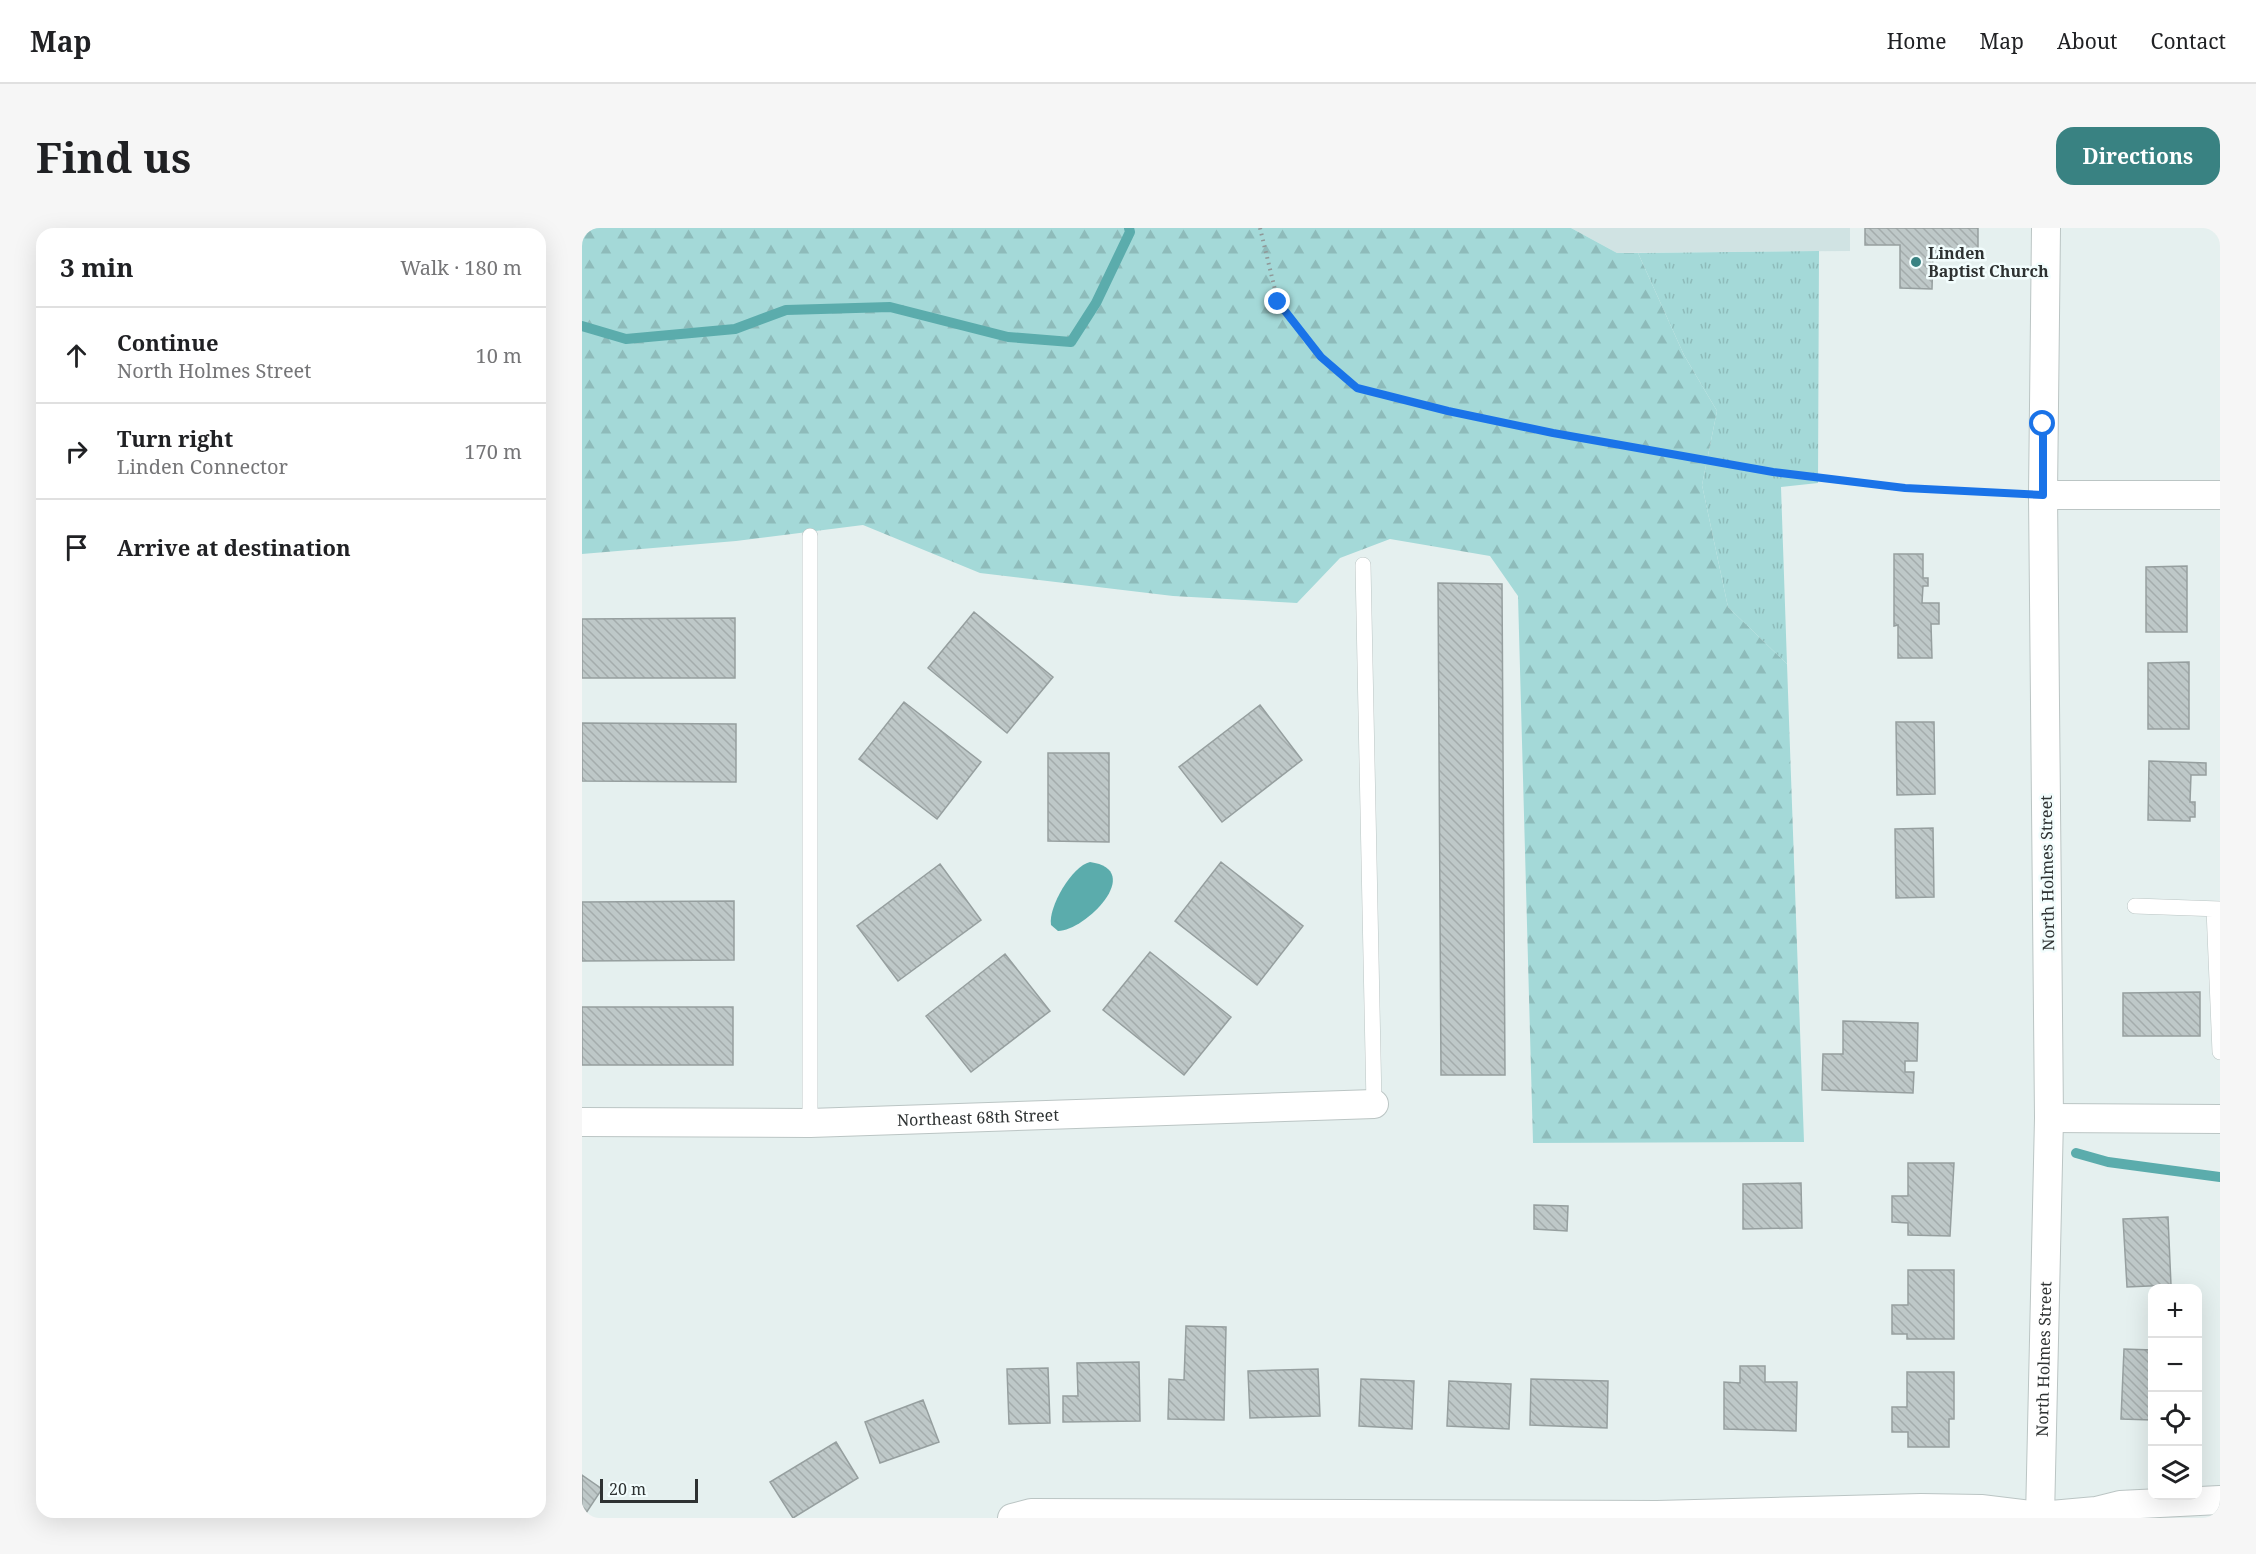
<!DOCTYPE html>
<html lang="en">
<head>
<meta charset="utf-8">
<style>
  :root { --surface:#fff; --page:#f6f6f6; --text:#202124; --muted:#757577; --line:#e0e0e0; --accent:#398282 }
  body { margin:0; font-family:"Noto Serif",serif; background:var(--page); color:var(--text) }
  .controls { position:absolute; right:18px; bottom:18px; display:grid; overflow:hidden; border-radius:12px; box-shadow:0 6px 24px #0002 }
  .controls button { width:54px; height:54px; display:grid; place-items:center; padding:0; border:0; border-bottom:2px solid var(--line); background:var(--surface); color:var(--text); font:30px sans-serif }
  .scale { position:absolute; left:18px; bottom:15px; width:98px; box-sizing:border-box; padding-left:6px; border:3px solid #2e3232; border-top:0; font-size:16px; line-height:21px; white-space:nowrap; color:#2e3232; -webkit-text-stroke:4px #f2fdfd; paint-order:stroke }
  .stop { position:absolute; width:18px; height:18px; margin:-14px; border:4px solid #1a73e8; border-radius:50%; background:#fff }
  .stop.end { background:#1a73e8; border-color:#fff; box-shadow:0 2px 6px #0008 }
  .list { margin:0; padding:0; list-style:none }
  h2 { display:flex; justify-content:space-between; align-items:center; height:78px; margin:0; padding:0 24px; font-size:26px }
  h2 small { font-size:20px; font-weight:400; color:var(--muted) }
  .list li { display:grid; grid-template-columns:39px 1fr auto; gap:18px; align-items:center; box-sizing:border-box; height:96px; padding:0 24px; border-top:2px solid var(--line) }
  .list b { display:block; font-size:22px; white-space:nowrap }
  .list p { margin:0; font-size:20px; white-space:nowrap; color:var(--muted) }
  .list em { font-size:20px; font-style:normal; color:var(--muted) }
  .icon { flex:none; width:33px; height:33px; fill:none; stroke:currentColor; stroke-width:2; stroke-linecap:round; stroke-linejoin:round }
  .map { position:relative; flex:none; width:1638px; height:1290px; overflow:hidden; border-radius:18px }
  header { display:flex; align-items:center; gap:36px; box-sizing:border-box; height:84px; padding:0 30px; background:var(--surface); border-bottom:2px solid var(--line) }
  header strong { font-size:28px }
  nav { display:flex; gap:33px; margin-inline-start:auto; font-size:21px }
  .intro { display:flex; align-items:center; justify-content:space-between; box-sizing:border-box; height:144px; padding:0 36px }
  h1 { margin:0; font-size:42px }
  .button { padding:15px 27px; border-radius:18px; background:var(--accent); color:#fff; font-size:21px; font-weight:700 }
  main { display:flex; gap:36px; padding:0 36px }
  aside { flex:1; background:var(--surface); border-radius:18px; box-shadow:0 6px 24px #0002 }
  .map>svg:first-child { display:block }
</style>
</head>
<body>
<header>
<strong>Map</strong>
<nav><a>Home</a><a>Map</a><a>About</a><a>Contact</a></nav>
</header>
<div class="intro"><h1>Find us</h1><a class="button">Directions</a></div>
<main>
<aside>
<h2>3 min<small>Walk · 180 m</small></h2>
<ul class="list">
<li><svg class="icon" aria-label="ahead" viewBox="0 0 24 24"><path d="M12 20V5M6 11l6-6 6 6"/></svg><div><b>Continue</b><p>North Holmes Street</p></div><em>10 m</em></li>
<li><svg class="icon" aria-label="right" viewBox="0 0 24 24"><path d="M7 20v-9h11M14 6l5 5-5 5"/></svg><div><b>Turn right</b><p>Linden Connector</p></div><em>170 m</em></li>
<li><svg class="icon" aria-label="arrive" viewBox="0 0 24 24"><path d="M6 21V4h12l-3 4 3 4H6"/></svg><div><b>Arrive at destination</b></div></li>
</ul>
</aside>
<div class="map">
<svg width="1638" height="1290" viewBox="0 0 1638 1290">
  <defs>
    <pattern id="grass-tufts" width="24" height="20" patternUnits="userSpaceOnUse" patternTransform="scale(1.5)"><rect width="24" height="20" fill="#a4d9d8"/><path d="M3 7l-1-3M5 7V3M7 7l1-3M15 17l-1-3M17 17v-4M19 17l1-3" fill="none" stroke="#8ebbba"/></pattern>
    <pattern id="forest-firs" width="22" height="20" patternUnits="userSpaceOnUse" patternTransform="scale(1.5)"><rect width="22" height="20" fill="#a4d9d8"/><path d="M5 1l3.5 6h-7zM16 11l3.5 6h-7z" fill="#8ebbba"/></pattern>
    <pattern id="building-back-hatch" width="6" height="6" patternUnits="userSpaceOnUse" patternTransform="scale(1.5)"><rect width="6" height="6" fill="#bec8c8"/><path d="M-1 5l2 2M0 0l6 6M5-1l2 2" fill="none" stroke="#a4acac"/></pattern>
  </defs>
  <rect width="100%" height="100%" fill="#e5f0ef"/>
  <path fill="#d0e3e3" d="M 989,0 L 1268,0 L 1268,23 L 1035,25 Z"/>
  <path fill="url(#grass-tufts)" d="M 1237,23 L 1236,255 L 1199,259 L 1205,436 L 1146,379 L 1120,257 L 1135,183 L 1102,127 L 1056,25 Z"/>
  <path fill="url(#forest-firs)" d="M 0,0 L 989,0 L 1035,25 L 1056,25 L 1102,127 L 1135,183 L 1120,257 L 1146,379 L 1205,436 L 1222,914 L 951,915 L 936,368 L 908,328 L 808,311 L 758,330 L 715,375 L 591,368 L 398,345 L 281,297 L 154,313 L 0,326 Z"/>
  <path fill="#5bacac" d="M 508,634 C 564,642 503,703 476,703 L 469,697 C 466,679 490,638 508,634 Z"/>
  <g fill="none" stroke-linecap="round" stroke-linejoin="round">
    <path stroke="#5bacac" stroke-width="10" d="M 0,98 L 44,111 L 153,101 L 204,82 L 308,79 L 426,109 L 489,114 L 514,75 L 548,4 L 547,0
      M 1494,925 L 1526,934 L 1638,949"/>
  </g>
  <path fill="url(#building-back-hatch)" stroke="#969f9f" stroke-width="1.5" d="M 1283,0 L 1396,0 L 1396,27 L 1351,26 L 1350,61 L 1318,60 L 1318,17 L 1283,17 Z
    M 1312,326 L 1341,326 L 1341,350 L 1346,350 L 1346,358 L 1341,358 L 1340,375 L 1357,375 L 1357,396 L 1349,396 L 1350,430 L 1316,430 L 1316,397 L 1312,398 Z
    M 1605,338 L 1605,404 L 1564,404 L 1564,339 Z
    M 856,355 L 920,356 L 923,847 L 859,847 Z
    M 392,384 L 471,449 L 425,505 L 346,440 Z
    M 153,390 L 153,450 L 0,450 L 0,391 Z
    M 1607,434 L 1607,501 L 1566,501 L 1566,435 Z
    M 322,474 L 399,534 L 355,591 L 277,531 Z
    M 678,477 L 720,532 L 640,594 L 597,539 Z
    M 1314,494 L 1352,494 L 1353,566 L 1315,567 Z
    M 0,495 L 154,496 L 154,554 L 0,553 Z
    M 466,525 L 527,525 L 527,614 L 466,613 Z
    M 1567,533 L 1624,535 L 1624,547 L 1609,547 L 1608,574 L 1613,574 L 1613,589 L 1608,589 L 1608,593 L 1566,592 Z
    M 1351,600 L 1352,669 L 1314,670 L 1313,601 Z
    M 639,634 L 721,698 L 675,757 L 593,693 Z
    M 358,636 L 399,692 L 316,753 L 275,698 Z
    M 152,673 L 152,732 L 0,733 L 0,674 Z
    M 568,724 L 649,789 L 602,847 L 521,782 Z
    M 423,726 L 468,783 L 389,844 L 344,788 Z
    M 1618,764 L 1618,808 L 1541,808 L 1541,765 Z
    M 0,779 L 151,779 L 151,837 L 0,837 Z
    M 1261,793 L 1336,795 L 1335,833 L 1323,833 L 1323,844 L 1332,844 L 1331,865 L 1240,862 L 1241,826 L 1261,826 Z
    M 1326,935 L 1372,935 L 1368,1008 L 1326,1007 L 1326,995 L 1310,994 L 1310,968 L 1326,968 Z
    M 1219,955 L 1220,1000 L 1161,1001 L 1161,956 Z
    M 952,977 L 986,978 L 985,1003 L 952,1001 Z
    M 1586,989 L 1589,1057 L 1545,1059 L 1541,991 Z
    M 1326,1042 L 1372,1042 L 1372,1111 L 1325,1111 L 1325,1106 L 1310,1106 L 1310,1077 L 1326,1077 Z
    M 604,1098 L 644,1099 L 642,1192 L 586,1191 L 587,1151 L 602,1152 Z
    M 1542,1121 L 1570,1122 L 1570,1192 L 1539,1191 Z
    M 557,1134 L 558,1193 L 481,1194 L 481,1168 L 496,1168 L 495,1135 Z
    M 1158,1138 L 1183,1138 L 1183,1154 L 1215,1154 L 1214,1203 L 1142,1201 L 1142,1154 L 1158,1155 Z
    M 466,1140 L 468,1195 L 427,1196 L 425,1141 Z
    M 736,1141 L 738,1188 L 668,1190 L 666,1143 Z
    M 1325,1144 L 1372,1144 L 1372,1191 L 1367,1191 L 1367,1219 L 1326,1219 L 1326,1204 L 1310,1204 L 1310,1179 L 1325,1179 Z
    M 779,1151 L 832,1153 L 830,1201 L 777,1198 Z
    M 949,1151 L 1026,1153 L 1025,1200 L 948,1197 Z
    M 867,1153 L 929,1156 L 927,1201 L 865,1198 Z
    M 341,1172 L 357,1214 L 298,1235 L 283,1194 Z
    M 254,1214 L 276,1250 L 211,1290 L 188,1254 Z
    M 0,1247 L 20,1261 L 2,1288 L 5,1290 L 0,1290 Z"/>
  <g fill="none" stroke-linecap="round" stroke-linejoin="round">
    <defs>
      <path id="service" d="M 228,308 L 228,895
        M 781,337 L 792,876
        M 1553,678 L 1638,681
        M 1632,681 L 1638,824"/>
      <g id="minor">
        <path d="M 1461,267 L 1638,267"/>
        <path d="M 1467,890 L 1638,891"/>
        <path id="s1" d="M 0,894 L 228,895 L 792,876"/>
        <path d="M 430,1290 L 449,1285 L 1075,1287 L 1339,1280 L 1399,1281 L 1458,1288 L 1514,1283 L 1538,1277 L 1638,1272"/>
        <path id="s2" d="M 1458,1290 L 1467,890 L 1461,267 L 1464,0"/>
      </g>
    </defs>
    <use href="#service" stroke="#bbc5c4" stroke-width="16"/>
    <use href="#minor" stroke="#bbc5c4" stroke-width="30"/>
    <path stroke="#909898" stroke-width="4" stroke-dasharray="1.5 4.5" stroke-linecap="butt" d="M 678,0 L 696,74 L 739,129 L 775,160 L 866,183 L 971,205 L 1191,244 L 1323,260 L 1430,266"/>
    <use href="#service" stroke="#fff" stroke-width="15"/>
    <use href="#minor" stroke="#fff" stroke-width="28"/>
  </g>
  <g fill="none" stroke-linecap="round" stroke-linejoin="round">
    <path stroke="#1a73e8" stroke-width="8" d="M 696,74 L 739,129 L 775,160 L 866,183 L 971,205 L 1191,244 L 1323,260 L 1461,267 L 1461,196"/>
  </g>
  <circle fill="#398282" stroke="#f2fdfd" stroke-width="2" cx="1334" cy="34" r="6"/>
  <g text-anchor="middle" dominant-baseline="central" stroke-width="5" stroke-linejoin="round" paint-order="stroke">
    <g font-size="16" font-weight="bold" fill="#2e3232" stroke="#f2fdfd" text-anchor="start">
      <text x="1346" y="25">Linden<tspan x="1346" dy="18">Baptist Church</tspan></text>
    </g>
    <g font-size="16" fill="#2e3232" stroke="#f2fdfd">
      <text transform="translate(1465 645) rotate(-91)">North Holmes Street</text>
      <text stroke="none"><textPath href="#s1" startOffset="396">Northeast 68th Street</textPath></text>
      <text stroke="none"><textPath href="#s2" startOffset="159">North Holmes Street</textPath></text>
    </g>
  </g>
</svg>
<div class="controls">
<button>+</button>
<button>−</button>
<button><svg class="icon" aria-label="locate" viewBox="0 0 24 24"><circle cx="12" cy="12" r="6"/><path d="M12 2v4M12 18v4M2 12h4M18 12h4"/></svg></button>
<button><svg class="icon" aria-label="layers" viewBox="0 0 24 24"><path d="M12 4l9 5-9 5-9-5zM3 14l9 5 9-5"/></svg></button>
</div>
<div class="scale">20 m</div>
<div class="stop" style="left:1461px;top:196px"></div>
<div class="stop end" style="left:696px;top:74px"></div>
</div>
</main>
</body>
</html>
